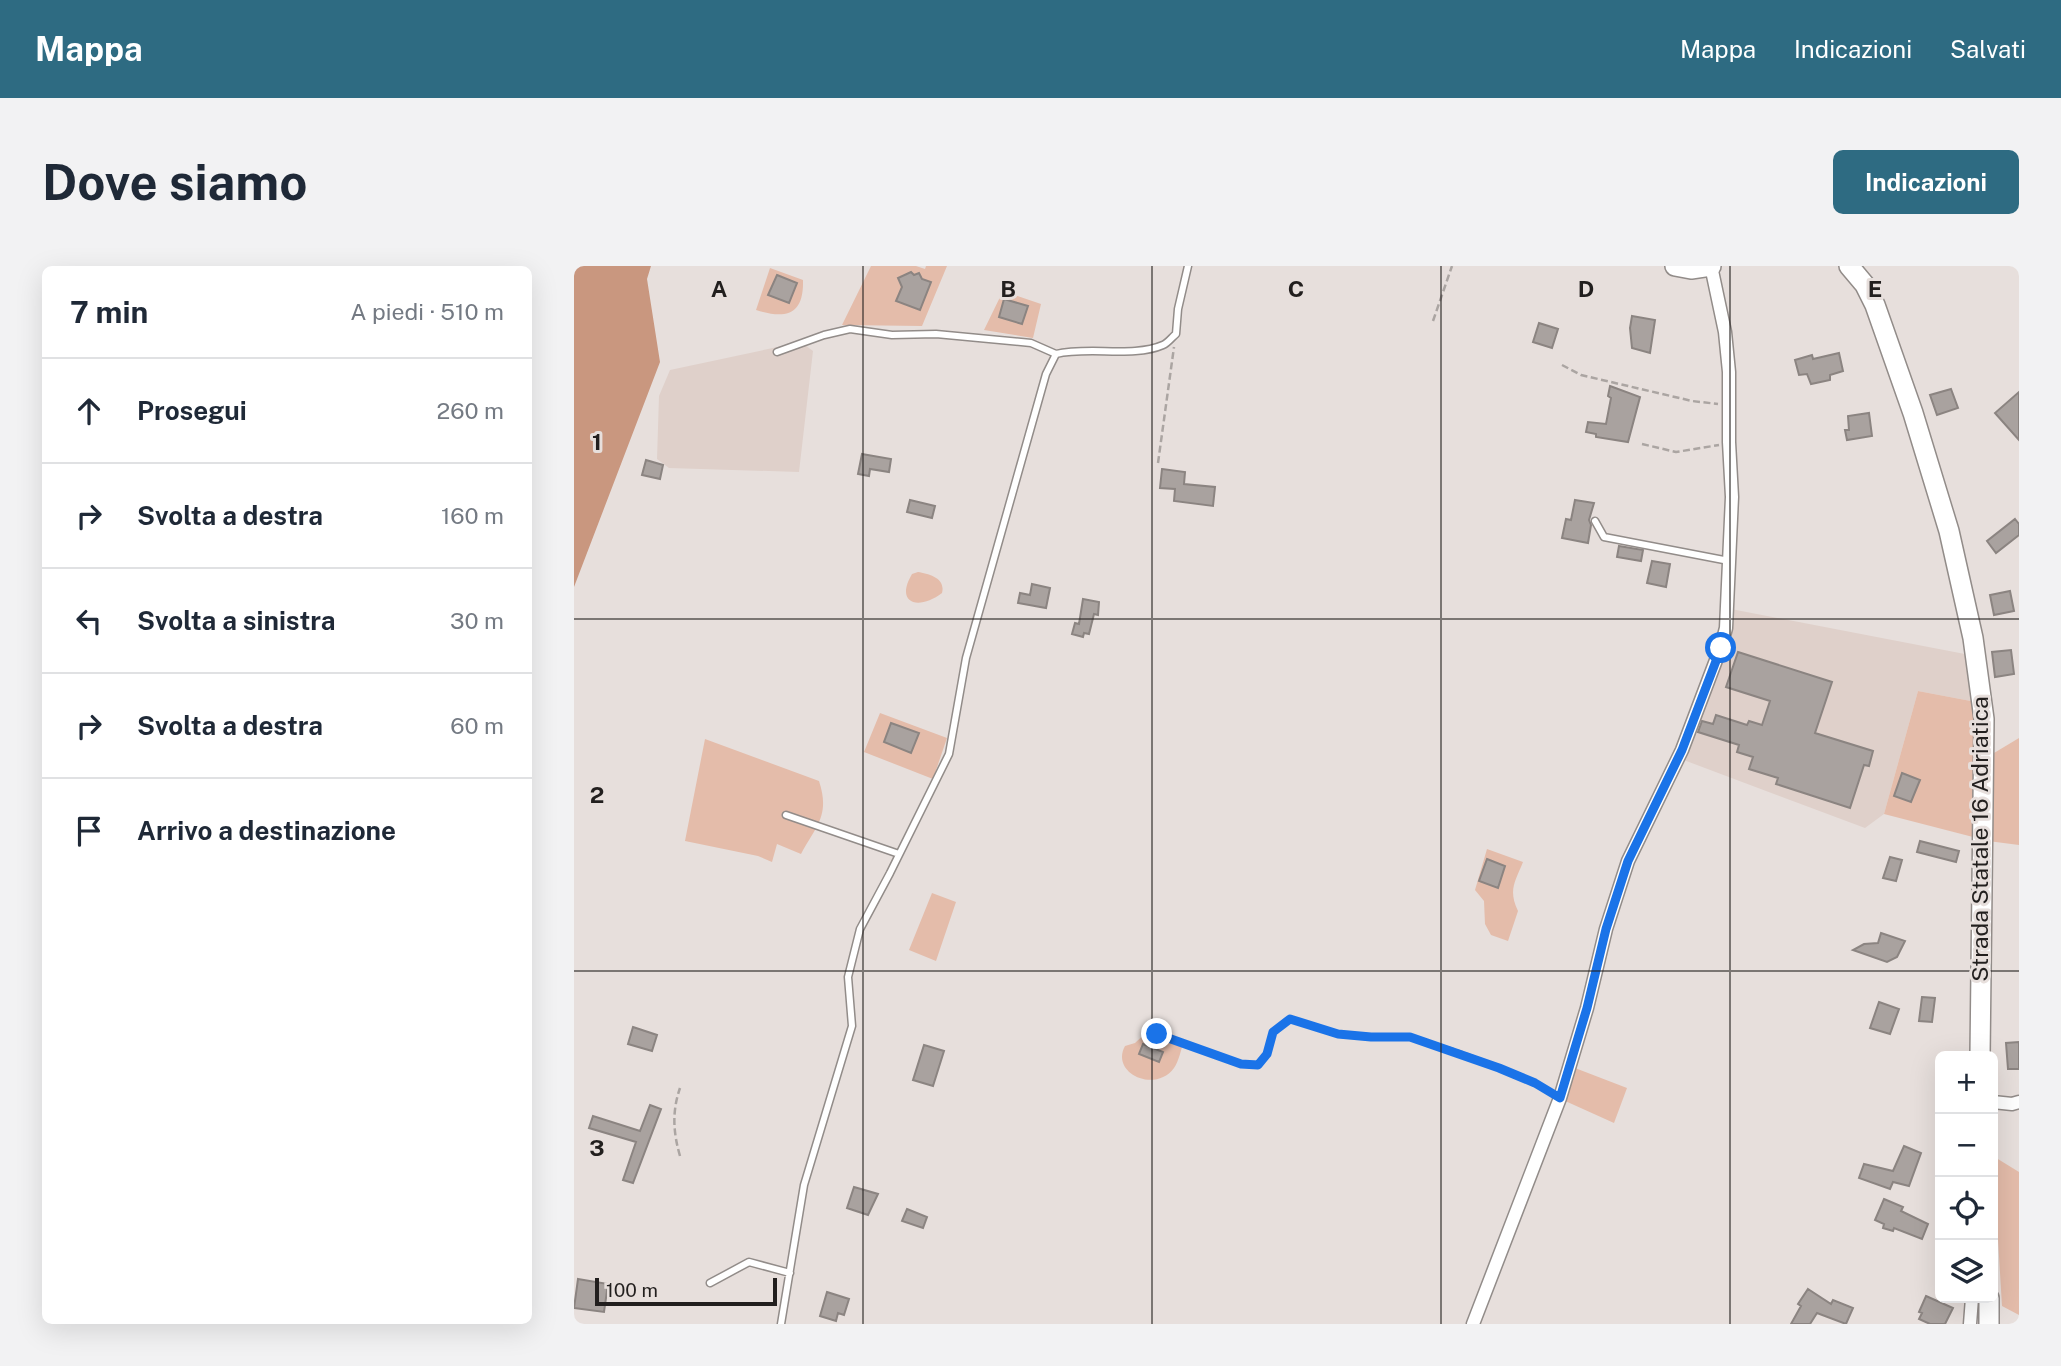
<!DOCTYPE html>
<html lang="it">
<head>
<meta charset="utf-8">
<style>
  :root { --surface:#fff; --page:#f2f2f3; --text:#1f2937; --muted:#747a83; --line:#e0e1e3; --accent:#2e6b82 }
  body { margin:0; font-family:"Public Sans",sans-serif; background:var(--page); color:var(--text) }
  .controls { position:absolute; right:21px; bottom:21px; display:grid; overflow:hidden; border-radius:10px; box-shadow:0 7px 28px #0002 }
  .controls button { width:63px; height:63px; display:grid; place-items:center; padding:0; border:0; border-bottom:2px solid var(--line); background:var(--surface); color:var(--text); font:35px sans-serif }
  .scale { position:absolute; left:21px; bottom:18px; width:182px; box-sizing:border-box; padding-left:7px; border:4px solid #221f1e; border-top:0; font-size:19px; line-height:24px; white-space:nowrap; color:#221f1e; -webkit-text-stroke:5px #e7dfdc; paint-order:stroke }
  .stop { position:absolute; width:21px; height:21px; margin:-16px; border:5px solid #1a73e8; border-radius:50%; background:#fff }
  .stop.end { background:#1a73e8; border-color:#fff; box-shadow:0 2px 7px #0008 }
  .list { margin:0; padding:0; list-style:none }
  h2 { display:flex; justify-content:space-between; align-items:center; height:91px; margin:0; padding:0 28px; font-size:30px }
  h2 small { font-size:23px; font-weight:400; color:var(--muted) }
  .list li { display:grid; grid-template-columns:46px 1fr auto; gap:21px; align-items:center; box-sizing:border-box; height:105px; padding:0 28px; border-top:2px solid var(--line) }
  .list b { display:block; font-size:26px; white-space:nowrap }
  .list em { font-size:23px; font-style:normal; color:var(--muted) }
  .icon { flex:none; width:38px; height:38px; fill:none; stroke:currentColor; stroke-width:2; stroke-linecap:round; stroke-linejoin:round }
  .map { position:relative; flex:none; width:1445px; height:1058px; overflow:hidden; border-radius:10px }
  header { display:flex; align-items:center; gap:42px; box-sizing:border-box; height:98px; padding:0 35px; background:var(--accent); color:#fff }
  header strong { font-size:33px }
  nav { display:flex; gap:38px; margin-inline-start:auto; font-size:24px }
  .intro { display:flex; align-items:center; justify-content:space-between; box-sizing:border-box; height:168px; padding:0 42px }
  h1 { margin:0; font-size:49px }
  .button { padding:18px 32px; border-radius:10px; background:var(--accent); color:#fff; font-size:24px; font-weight:700 }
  main { display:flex; gap:42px; padding:0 42px }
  aside { flex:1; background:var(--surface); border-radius:10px; box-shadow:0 7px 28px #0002 }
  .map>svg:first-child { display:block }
</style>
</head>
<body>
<header>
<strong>Mappa</strong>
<nav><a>Mappa</a><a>Indicazioni</a><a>Salvati</a></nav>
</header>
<div class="intro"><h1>Dove siamo</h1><a class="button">Indicazioni</a></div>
<main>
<aside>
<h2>7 min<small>A piedi · 510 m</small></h2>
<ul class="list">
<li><svg class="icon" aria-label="ahead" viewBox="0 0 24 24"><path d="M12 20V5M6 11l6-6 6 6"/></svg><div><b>Prosegui</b></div><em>260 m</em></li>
<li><svg class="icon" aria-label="right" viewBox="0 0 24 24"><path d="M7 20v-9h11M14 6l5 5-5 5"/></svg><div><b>Svolta a destra</b></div><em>160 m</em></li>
<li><svg class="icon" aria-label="left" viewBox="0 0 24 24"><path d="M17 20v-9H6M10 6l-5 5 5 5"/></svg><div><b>Svolta a sinistra</b></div><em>30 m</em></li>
<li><svg class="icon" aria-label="right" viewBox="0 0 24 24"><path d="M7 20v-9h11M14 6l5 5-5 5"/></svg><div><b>Svolta a destra</b></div><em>60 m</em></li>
<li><svg class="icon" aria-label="arrive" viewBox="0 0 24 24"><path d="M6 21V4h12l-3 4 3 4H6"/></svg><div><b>Arrivo a destinazione</b></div></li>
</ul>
</aside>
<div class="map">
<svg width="1445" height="1058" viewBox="0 0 1445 1058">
  <rect width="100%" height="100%" fill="#e7dfdc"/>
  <path fill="#dfd0ca" d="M 227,76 L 239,85 L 225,206 L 95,202 L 83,193 L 85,130 L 96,104 Z
    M 1157,343 L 1396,389 L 1402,436 L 1344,425 L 1310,548 L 1291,562 L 1107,493 Z"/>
  <path fill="#e4bcaa" d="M 297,0 L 342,0 L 351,3 L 352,0 L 373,0 L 348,60 L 268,59 Z
    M 196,2 L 229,14 C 230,50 211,53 182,44 Z
    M 429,25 L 467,38 L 459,72 L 410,64 Z
    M 344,306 C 355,308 372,312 368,327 C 346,344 320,339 338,308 Z
    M 1344,425 L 1402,436 L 1399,571 L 1310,548 Z
    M 306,447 L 373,472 L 359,513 L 290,486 Z
    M 1445,472 L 1445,579 L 1414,575 L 1415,490 Z
    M 131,473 L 245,515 C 256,549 243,559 227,588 L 203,578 L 198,596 L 184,590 L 111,575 Z
    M 913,583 L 949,596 C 941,616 934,624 944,645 L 934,675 L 917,669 L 911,658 L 910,635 L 901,624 Z
    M 358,627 L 382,636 L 362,695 L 335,684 Z
    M 577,762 L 610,775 C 607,783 605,795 600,802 C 581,828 536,807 551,780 L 561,777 Z
    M 1001,802 L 1053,822 L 1040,857 L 989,834 Z
    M 1419,890 L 1445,906 L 1445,1049 L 1428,1040 Z"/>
  <path fill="#c9977f" d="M 0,0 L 77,0 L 73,13 L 86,96 L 0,321 Z"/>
  <path fill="#a9a29f" stroke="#8b8481" stroke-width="2" d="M 337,6 L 340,9 L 345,7 L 348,13 L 357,16 L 346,44 L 322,35 L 328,21 L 324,12 Z
    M 203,9 L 223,17 L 215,37 L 194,29 Z
    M 430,33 L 454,40 L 448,58 L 425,51 Z
    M 1058,50 L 1081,54 L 1076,87 L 1058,82 L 1056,62 Z
    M 965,57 L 984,63 L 978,82 L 959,76 Z
    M 1265,87 L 1269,105 L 1256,109 L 1256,114 L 1237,118 L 1233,108 L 1225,109 L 1221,94 L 1238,89 L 1239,93 Z
    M 1036,120 L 1066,131 L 1054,176 L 1022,171 L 1022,168 L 1012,166 L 1014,156 L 1032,158 L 1037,132 L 1034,130 Z
    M 1377,123 L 1384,142 L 1363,149 L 1356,129 Z
    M 1445,126 L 1445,174 L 1421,147 Z
    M 1295,147 L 1298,170 L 1273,174 L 1271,164 L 1275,164 L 1274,150 Z
    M 288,188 L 317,193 L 315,206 L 296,203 L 295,210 L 284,208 Z
    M 72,194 L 89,199 L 86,213 L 68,209 Z
    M 588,203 L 611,206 L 610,218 L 641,221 L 639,240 L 600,235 L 601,223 L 586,222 Z
    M 336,234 L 361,240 L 358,252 L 333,246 Z
    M 1001,234 L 1020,237 L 1015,254 L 1017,259 L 1014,277 L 988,272 L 992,253 L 997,254 Z
    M 1441,253 L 1445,258 L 1445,269 L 1422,287 L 1413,275 Z
    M 1045,280 L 1069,284 L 1067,295 L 1043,291 Z
    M 1078,295 L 1096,298 L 1092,321 L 1073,317 Z
    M 458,318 L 476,322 L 472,342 L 444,337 L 446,327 L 456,329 Z
    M 1436,325 L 1440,345 L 1420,349 L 1416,329 Z
    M 509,333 L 525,336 L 524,349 L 520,348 L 515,368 L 510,367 L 509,371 L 498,368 L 501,357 L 505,358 Z
    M 1437,384 L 1440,408 L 1421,411 L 1418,386 Z
    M 1164,386 L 1258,416 L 1241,467 L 1299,485 L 1295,500 L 1290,499 L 1276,542 L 1202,518 L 1204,512 L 1175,503 L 1179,491 L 1163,486 L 1165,479 L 1124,466 L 1128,455 L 1139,458 L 1142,449 L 1173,459 L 1175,455 L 1188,459 L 1196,435 L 1152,421 Z
    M 317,457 L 345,467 L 337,487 L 310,476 Z
    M 1328,507 L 1346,514 L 1337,536 L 1320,530 Z
    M 1346,575 L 1385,585 L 1382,596 L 1343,586 Z
    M 1316,591 L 1328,594 L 1322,615 L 1309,612 Z
    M 913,593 L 931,600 L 924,622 L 905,615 Z
    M 1307,667 L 1331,675 L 1323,691 L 1313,696 L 1279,684 L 1290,678 L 1304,677 Z
    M 1348,731 L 1361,732 L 1358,756 L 1345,755 Z
    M 1305,736 L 1325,743 L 1316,768 L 1296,762 Z
    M 59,761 L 83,769 L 78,785 L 54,778 Z
    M 1445,776 L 1445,803 L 1434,803 L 1432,777 Z
    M 569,778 L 589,786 L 585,796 L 565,788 Z
    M 350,779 L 370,785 L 359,820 L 339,814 Z
    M 76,839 L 87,843 L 59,917 L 49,914 L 62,876 L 15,862 L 19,850 L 66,865 Z
    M 1330,880 L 1347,887 L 1335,920 L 1319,916 L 1316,923 L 1285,912 L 1290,898 L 1319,905 Z
    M 280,921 L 304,928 L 294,949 L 273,942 Z
    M 1310,933 L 1329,941 L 1327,945 L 1354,958 L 1348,973 L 1320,962 L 1319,965 L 1309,962 L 1310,958 L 1301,954 Z
    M 333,943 L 353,951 L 349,962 L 328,955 Z
    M 4,1013 L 34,1018 L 30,1046 L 0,1042 Z
    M 1234,1023 L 1257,1038 L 1259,1034 L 1279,1042 L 1272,1058 L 1243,1047 L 1236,1058 L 1217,1058 L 1227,1040 L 1224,1038 Z
    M 253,1026 L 275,1033 L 270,1049 L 264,1047 L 262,1055 L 246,1050 Z
    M 1352,1030 L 1379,1042 L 1371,1058 L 1356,1058 L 1345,1053 L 1348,1047 L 1345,1046 Z"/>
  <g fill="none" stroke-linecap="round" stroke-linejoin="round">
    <defs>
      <path id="lane" d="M 203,86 L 250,69 L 276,63 L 318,69 L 362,68 L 457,77 L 482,88
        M 1021,255 L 1030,271 L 1155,295
        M 212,549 L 325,588
        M 136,1017 L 175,996 L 216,1007
        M 207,1058 L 230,919 L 278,760 L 274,711 L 286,663 L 316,607 L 375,488 L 392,392 L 472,108 L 482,88 C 515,80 559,92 589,79 C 594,77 598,71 602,68 L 604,43 L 614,0"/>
      <path id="street" d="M 1419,836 L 1438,838 L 1445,836
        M 899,1058 L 986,832 L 1013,742 L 1032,663 L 1054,595 L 1108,484 L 1147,381 L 1152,362 L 1158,231 L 1155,176 L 1155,106 L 1151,66 L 1137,0
        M 1396,1058 L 1398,1032"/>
      <path id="primary" d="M 1101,0 L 1117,3 L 1137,0
        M 1275,0 L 1291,19 L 1301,39 L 1339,147 L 1375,265 L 1399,372 L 1410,453 L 1406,790
        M 1415,1032 L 1415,1058"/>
    </defs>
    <use href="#lane" stroke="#928c89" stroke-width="9"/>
    <use href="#street" stroke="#928c89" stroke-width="15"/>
    <use href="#primary" stroke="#928c89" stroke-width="22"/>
    <path stroke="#aba5a2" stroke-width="2.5" stroke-dasharray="7 3.5" stroke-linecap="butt" d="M 859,55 L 878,0
      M 988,99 L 1007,109 L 1118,135 L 1144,138
      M 1068,178 L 1102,186 L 1145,179
      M 584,197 L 600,81
      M 583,768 L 667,798 L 684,799 L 693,788 L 699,766 L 716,753 C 733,757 750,766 767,768 C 790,772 818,767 838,771 C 875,779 943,805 974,825
      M 106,890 C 99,866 98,845 106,822"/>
    <use href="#lane" stroke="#fff" stroke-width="6"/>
    <use href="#street" stroke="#fff" stroke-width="12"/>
    <use href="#primary" stroke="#fff" stroke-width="19"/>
  </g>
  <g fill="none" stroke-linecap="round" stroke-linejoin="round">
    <path stroke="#1a73e8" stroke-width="9" d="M 583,768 L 667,798 L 684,799 L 693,788 L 699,766 L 716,753 L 764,768 L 797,771 L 836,771 L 925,802 L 961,817 L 986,832 L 1013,742 L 1032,663 L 1054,595 L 1108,484 L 1147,382"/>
  </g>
  <path fill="none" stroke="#221f1e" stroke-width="2" stroke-opacity="0.55" d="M 289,0 L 289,1058M 578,0 L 578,1058M 867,0 L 867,1058M 1156,0 L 1156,1058M 0,353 L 1445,353M 0,705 L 1445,705"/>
  <g text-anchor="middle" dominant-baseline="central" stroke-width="6" stroke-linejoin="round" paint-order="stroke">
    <g font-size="23" fill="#221f1e" stroke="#e7dfdc">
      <text transform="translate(1405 573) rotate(-90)">Strada Statale 16 Adriatica</text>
    </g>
  </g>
  <g font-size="23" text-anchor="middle" font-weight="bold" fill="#221f1e" stroke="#e7dfdc" stroke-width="6" stroke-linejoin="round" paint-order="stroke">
    <text x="145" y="31">A</text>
    <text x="434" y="31">B</text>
    <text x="722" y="31">C</text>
    <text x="1012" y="31">D</text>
    <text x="1301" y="31">E</text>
    <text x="23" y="184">1</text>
    <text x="23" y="537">2</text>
    <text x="23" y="890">3</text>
  </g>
</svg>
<div class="controls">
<button>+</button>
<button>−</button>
<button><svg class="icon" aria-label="locate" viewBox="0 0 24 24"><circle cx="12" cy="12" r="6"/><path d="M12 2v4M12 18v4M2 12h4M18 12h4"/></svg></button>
<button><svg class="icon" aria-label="layers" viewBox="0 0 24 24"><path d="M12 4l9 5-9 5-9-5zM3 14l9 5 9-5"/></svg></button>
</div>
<div class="scale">100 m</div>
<div class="stop" style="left:1147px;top:382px"></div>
<div class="stop end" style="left:583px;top:768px"></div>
</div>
</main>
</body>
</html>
